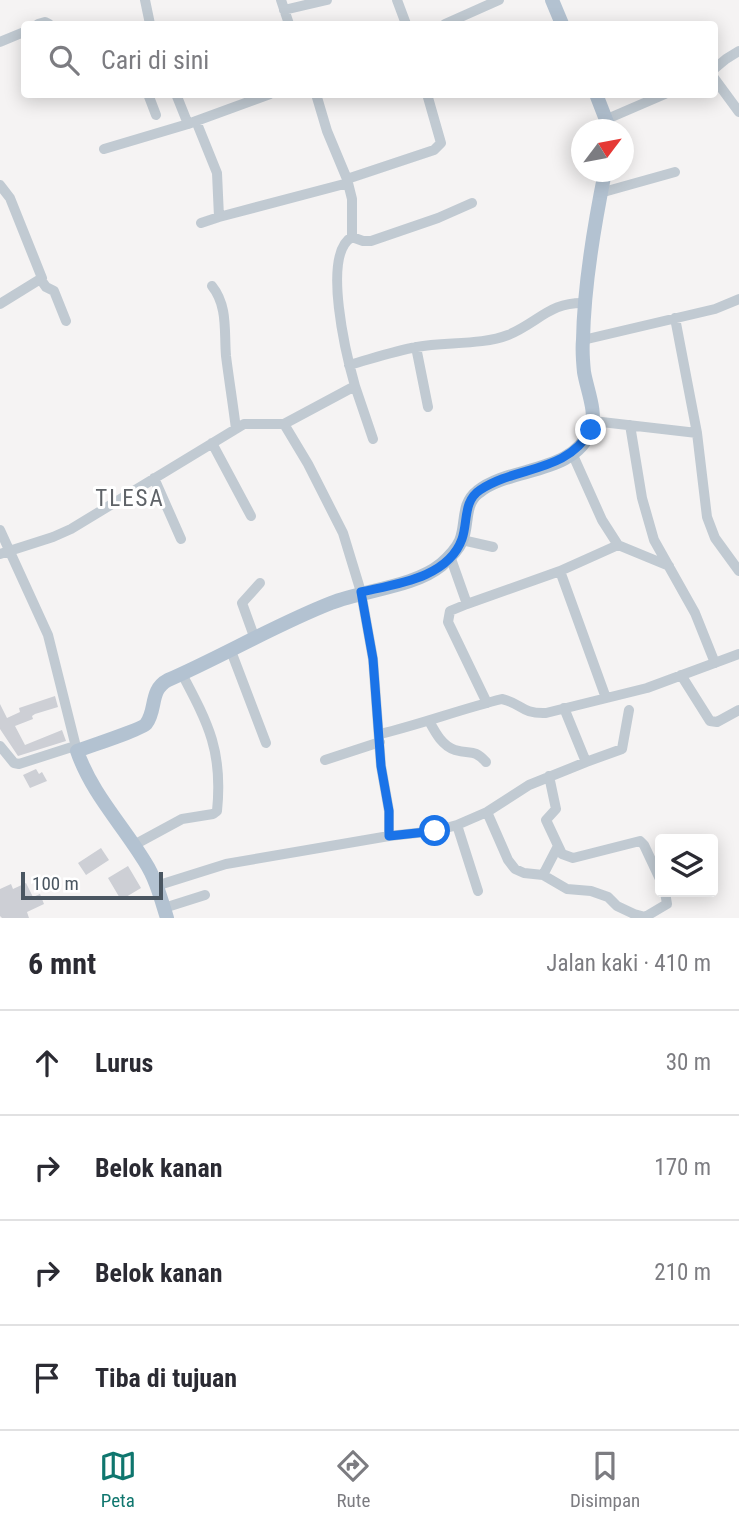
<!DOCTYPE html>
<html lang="id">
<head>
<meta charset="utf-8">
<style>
  :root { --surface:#fff; --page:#f2f2f3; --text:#2b2b33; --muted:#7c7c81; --line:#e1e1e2; --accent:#0f766e }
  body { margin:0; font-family:"Roboto Condensed",sans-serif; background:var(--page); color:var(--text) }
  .controls { position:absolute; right:21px; bottom:21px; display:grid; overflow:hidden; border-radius:7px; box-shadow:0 4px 18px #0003 }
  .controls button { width:63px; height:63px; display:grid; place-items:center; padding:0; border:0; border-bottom:2px solid var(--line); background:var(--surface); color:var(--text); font:35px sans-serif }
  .compass { position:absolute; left:571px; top:119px; width:63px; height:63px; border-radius:50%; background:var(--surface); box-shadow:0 4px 18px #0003; rotate:58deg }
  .scale { position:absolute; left:21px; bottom:18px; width:142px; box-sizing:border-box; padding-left:7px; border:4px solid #4a5661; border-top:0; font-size:19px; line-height:24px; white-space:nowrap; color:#4a5661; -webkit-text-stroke:5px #fff; paint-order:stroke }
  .stop { position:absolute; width:21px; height:21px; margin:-16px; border:5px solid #1a73e8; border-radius:50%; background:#fff }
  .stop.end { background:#1a73e8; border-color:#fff; box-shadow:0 2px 7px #0008 }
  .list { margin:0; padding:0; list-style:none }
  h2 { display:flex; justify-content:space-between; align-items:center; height:91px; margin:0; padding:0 28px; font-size:30px }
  h2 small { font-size:23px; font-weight:400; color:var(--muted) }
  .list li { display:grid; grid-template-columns:46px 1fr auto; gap:21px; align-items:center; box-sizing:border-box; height:105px; padding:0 28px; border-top:2px solid var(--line) }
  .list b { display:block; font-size:26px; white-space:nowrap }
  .list em { font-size:23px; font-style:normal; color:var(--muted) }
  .icon { flex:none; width:38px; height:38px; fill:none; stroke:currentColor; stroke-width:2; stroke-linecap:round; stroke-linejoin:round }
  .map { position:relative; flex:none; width:739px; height:918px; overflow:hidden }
  .search { position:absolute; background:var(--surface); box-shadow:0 4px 18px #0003; left:21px; right:21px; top:21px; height:77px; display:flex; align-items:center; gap:18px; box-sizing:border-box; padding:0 24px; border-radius:7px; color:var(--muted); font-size:26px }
  .sheet { height:511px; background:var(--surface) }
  nav { display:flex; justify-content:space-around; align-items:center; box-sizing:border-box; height:98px; border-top:2px solid var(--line); background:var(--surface); font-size:19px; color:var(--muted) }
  nav a { display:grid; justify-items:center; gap:4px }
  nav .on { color:var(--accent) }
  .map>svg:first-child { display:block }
</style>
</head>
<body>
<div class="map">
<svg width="739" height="918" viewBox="0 0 739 918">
  <rect width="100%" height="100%" fill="#f5f3f3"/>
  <path fill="#cdcfd5" d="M 55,696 L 58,707 L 35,714 L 32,716 L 33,719 L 15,726 L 25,745 L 62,730 L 66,741 L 18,756 L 0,729 L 0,704 L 7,718 L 20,712 L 19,708 Z
    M 36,769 L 39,774 L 42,772 L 47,781 L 30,788 L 23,775 Z
    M 101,848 L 109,860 L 86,875 L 78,863 Z
    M 128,866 L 141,888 L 121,900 L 108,878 Z
    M 26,883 L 33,897 L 40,894 L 44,904 L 27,912 L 29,918 L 2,918 L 0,916 L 0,889 L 11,884 L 13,889 Z"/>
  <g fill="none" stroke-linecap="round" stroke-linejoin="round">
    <path stroke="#c1cad2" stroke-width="10" d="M 145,0 L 150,24
      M 281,0 L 289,24
      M 397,0 L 406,24
      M 284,10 L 327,0
      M 38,24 L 45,22 L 49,24
      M 445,24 L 499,0
      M 0,42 L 24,32
      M 714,69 L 726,59 L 739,51
      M 714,78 L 739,112
      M 148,94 L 156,115
      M 176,94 L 188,124
      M 316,94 L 327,131 L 347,179 L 352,199 L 352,237
      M 607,119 L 665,94
      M 196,121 L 217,173 L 219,217 L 201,223
      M 104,149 L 188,124 L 270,94
      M 347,179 L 434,150 L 441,143 L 427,94
      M 0,185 L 10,198 L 42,278 L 0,304
      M 600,193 L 675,172
      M 472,203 L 438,218 L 371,241 L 363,241 L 352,237 C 321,254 347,358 355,386 L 284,424 L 308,464 L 343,533 L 361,592 L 373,659 L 381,766 L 389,811 L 389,836 L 435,831 L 457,825 L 487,812 L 529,785 L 586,762 L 564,708
      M 219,217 L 348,183
      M 41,280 L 46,287 L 54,291 L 66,321
      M 212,286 C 228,306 224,331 226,356 C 229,380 233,404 236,429
      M 675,318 L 697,433 L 707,517 L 715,538 L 739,571
      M 583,340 L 715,309 L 739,299
      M 416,347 L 428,407
      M 349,365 C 371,359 394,351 417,347 C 445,342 483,345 508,335 C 538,323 550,301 586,303
      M 355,386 L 373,439
      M 593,421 L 697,433
      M 630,425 L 642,498 L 654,540 L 695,613 L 715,663
      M 212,443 L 251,516
      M 572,453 L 602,520 L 618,545
      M 154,478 L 181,539
      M 0,530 L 48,635 L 77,751
      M 462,540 L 493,547
      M 0,554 L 53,537 L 71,529 L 244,424 L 284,424
      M 450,556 L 467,604 L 560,571 L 618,545 L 669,566
      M 560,571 L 606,698
      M 467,604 L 450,611 L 448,622 L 487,703
      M 255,639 L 242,603 L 260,583
      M 231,651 L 266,743
      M 681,675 L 710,721 L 717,722 L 739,710
      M 429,721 C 435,732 442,746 455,750 C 471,755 473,748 486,762
      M 380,734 C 422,724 461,709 502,699 C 521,703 521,714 546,713 L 647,688 L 739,654
      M 0,746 L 14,763 L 19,764 L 75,746
      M 325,760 L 380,742
      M 586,762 L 622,749 L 629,710
      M 549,776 L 556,809 L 546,820 L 562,854 L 573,858 L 640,841 L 644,845 L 660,879
      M 487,812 L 508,860 L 515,869 L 524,873 L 543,875 L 567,889 L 591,891 L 608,897 L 617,906 L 634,914 L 649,918
      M 457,825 L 478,891
      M 134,845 L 182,819 L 213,814 L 217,811 C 223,752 209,725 182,674
      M 543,875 L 558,846
      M 156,886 L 226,864 L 389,836
      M 164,908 L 205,895
      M 645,917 L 667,904 L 665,892"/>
    <path stroke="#b3c2d1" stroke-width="14" d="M 552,0 L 562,24
      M 596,94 L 610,130
      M 167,918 C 161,899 156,879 145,862 C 122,824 92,794 77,751 C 87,747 142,729 146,724 C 157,710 149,690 168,680 C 223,656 275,625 331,603 C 364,590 414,587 441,565 C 449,558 457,550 461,541 C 468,525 462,504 478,492 C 510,466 574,475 591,429 C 597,412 587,390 584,372 C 583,362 582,350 583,340 C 584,284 594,226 605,172"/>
  </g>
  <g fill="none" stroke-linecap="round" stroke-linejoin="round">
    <path stroke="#1a73e8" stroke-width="9" d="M 435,831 L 389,836 L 389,811 L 381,766 L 373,659 L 361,592 C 396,584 448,578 462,539 C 468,522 463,501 480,490 C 518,465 565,474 591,430"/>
  </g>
  <g text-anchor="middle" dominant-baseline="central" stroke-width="6" stroke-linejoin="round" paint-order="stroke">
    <g font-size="23" letter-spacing="2" fill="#5f6368" stroke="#fff">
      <text x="130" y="498">TLESA</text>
    </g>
  </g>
</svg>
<div class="controls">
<button><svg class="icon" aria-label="layers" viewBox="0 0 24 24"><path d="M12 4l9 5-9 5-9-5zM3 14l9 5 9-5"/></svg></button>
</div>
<svg class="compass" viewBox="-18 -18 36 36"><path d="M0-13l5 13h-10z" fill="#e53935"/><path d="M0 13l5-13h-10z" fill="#7c7c81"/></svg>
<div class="scale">100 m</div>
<div class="stop" style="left:435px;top:831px"></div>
<div class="stop end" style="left:591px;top:430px"></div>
<div class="search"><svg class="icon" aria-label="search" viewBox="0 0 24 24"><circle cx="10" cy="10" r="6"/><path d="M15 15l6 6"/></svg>Cari di sini</div>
</div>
<section class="sheet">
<h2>6 mnt<small>Jalan kaki · 410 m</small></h2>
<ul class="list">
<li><svg class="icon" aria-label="ahead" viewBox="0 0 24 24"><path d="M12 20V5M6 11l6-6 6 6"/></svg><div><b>Lurus</b></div><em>30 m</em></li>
<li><svg class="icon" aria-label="right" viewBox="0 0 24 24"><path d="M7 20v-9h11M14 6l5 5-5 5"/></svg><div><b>Belok kanan</b></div><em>170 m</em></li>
<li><svg class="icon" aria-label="right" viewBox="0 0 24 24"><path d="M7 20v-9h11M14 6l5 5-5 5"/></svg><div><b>Belok kanan</b></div><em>210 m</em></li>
<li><svg class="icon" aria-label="arrive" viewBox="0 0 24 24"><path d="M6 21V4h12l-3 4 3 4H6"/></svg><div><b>Tiba di tujuan</b></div></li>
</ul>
</section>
<nav>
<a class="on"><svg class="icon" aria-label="map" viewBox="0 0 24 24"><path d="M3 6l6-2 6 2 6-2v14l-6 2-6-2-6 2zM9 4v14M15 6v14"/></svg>Peta</a>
<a><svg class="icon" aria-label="directions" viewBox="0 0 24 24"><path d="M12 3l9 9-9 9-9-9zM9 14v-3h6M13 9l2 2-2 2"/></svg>Rute</a>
<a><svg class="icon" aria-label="saved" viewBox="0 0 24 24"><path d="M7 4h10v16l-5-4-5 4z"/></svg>Disimpan</a>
</nav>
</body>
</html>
